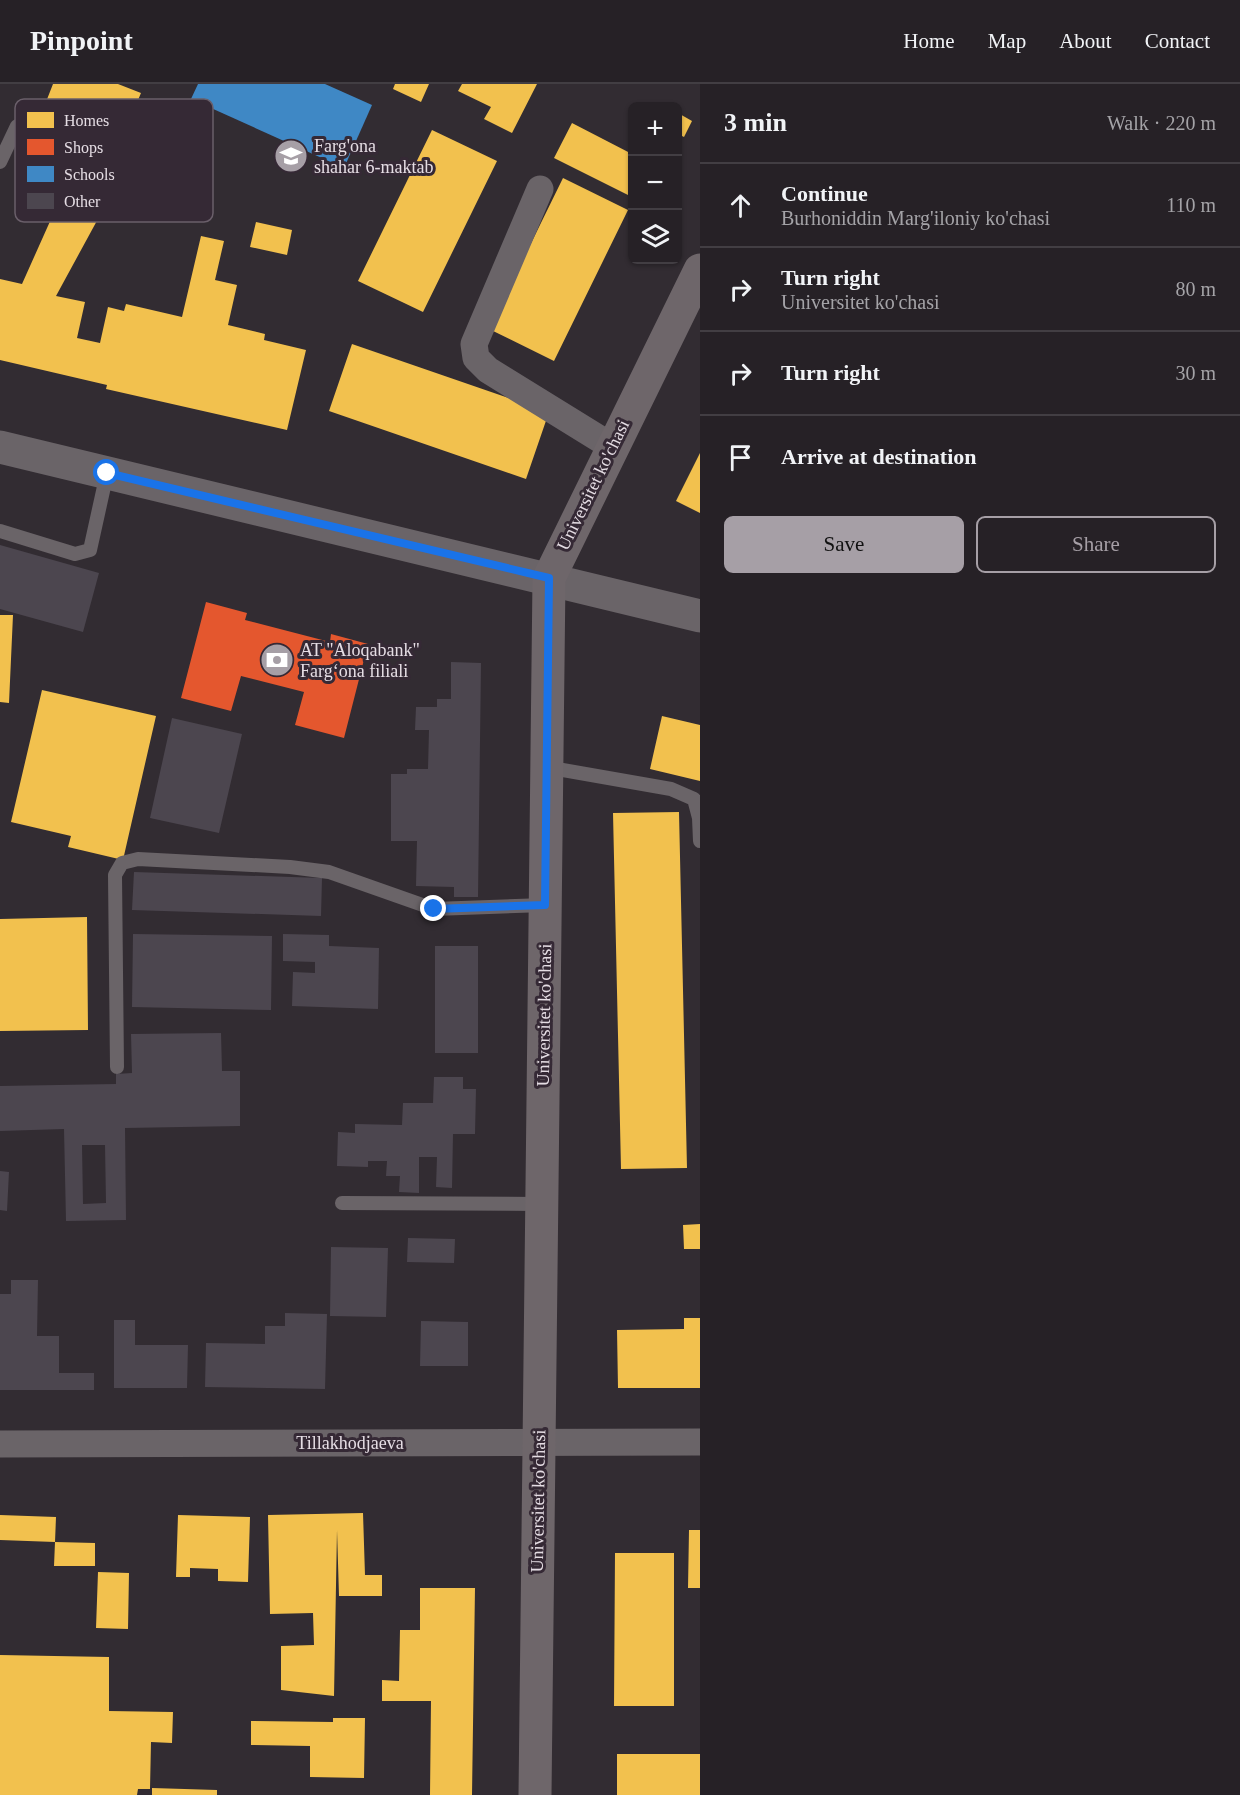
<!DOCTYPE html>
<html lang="en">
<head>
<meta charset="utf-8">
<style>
  :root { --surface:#262126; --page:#322e32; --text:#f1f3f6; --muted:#a4a3a7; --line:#423e43; --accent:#a69fa6 }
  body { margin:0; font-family:Georgia,serif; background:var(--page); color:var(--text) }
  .controls { position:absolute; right:18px; top:18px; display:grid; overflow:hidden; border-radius:9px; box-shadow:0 2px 4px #0004 }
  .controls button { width:54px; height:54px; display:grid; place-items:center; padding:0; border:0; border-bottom:2px solid var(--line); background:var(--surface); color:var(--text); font:30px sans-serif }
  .stop { position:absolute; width:18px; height:18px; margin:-14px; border:4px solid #1a73e8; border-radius:50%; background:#fff }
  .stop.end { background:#1a73e8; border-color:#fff; box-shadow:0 2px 6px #0008 }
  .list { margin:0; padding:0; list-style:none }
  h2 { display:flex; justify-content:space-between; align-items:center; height:78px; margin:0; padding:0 24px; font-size:26px }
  h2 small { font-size:20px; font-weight:400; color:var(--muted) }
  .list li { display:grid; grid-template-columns:39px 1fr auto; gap:18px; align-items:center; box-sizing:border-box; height:84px; padding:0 24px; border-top:2px solid var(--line) }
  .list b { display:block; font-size:22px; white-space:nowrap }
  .list p { margin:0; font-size:20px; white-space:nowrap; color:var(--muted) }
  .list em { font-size:20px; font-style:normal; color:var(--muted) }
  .actions { display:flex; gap:12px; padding:18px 24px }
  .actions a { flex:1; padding:14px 0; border:2px solid var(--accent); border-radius:9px; text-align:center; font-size:21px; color:var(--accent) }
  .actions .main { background:var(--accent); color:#111 }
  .icon { flex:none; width:33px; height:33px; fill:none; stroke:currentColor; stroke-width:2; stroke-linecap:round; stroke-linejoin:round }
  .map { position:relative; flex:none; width:700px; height:1711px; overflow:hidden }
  header { display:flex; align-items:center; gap:36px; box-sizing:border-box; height:84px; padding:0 30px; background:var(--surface); border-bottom:2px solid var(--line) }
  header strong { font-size:28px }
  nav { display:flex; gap:33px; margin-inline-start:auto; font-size:21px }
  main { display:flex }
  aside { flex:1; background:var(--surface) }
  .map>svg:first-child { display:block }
</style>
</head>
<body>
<header>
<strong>Pinpoint</strong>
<nav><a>Home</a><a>Map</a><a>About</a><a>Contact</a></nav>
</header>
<main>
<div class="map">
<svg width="700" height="1711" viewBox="0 0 700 1711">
  <rect width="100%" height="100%" fill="#322c32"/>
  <path fill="#f2c14e" d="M 53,0 L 118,0 L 141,9 L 122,54 L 44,23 Z
    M 395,0 L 429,0 L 421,18 L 393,5 Z
    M 462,0 L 537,0 L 512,49 L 484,35 L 491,23 L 458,7 Z
    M 678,29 L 692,37 L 684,53 L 678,50 Z
    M 572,39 L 632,70 L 632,113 L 554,74 Z
    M 432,46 L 497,77 L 423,228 L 358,197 Z
    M 94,69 L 111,77 L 88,128 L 99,133 L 56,212 L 85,218 L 77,254 L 100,259 L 108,223 L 124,227 L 126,220 L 182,233 L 201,152 L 224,157 L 215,196 L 237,201 L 228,241 L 265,250 L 264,256 L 306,266 L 287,346 L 106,305 L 107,301 L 0,276 L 0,195 L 22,200 L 60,115 L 71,120 Z
    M 563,94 L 628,126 L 554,277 L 489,245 Z
    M 256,138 L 292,146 L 287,171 L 250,163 Z
    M 352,260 L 549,328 L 526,395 L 329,327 Z
    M 700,369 L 700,429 L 676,417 Z
    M 0,531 L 13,531 L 9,619 L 0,618 Z
    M 42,606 L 156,632 L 123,776 L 68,763 L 71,752 L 11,738 Z
    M 662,632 L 700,641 L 700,697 L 650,685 Z
    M 679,728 L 687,1084 L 621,1085 L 613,729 Z
    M 87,833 L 88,946 L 0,947 L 0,835 Z
    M 700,1140 L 700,1165 L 684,1165 L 683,1141 Z
    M 684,1234 L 700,1234 L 700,1304 L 618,1304 L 617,1246 L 684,1245 Z
    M 363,1429 L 365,1491 L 382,1491 L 382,1512 L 339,1512 L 337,1446 L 334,1612 L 281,1606 L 281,1562 L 314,1561 L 313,1529 L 270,1530 L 268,1431 Z
    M 0,1431 L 56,1433 L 55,1458 L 0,1456 Z
    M 178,1431 L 250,1433 L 248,1498 L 218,1497 L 218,1485 L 190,1484 L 190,1493 L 176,1493 Z
    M 689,1446 L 700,1446 L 700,1504 L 688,1504 Z
    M 55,1458 L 95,1459 L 95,1482 L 54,1482 Z
    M 615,1469 L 674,1469 L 674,1622 L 614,1622 Z
    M 98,1488 L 129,1489 L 128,1545 L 96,1544 Z
    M 420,1504 L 475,1504 L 472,1711 L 430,1711 L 431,1617 L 382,1617 L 382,1596 L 399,1597 L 400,1546 L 420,1546 Z
    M 0,1571 L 109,1573 L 109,1627 L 173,1628 L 172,1659 L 151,1658 L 150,1705 L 138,1705 L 137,1711 L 0,1711 Z
    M 333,1634 L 365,1634 L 364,1694 L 310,1693 L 310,1662 L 251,1661 L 251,1637 L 333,1638 Z
    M 617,1670 L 700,1670 L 700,1711 L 617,1711 Z
    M 152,1704 L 217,1706 L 217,1711 L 152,1711 Z"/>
  <path fill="#e4572e" d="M 206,518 L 247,529 L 245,536 L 330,558 L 331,550 L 368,560 L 344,654 L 295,641 L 304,608 L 241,592 L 231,627 L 181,614 Z"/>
  <path fill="#3f88c5" d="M 198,0 L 325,0 L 372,21 L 344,84 L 191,15 Z"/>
  <path fill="#4c464f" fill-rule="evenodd" d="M 0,461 L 99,489 L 83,548 L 0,525 Z
    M 451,578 L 481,579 L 478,813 L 454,813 L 454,803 L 416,802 L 417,757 L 391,757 L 391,690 L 407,690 L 407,685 L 428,685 L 429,646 L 415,646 L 416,623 L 437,623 L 437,615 L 451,615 Z
    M 172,634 L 242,650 L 219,749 L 150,734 Z
    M 134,788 L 322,794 L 321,832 L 132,826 Z
    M 133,850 L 272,852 L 271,926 L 132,923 Z
    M 283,850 L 329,851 L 329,862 L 379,864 L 378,925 L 292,922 L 293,888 L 315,889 L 315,878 L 283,877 Z
    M 435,862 L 478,862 L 478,969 L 435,969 Z
    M 221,949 L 222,987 L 240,987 L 240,1042 L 125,1044 L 126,1136 L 66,1137 L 64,1045 L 0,1047 L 0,1002 L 116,1000 L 116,990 L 132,989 L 131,950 ZM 82,1061 L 105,1061 L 106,1119 L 83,1120 Z
    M 434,993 L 463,993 L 463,1005 L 476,1005 L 475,1050 L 453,1050 L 452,1104 L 436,1103 L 437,1073 L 419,1073 L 419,1109 L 399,1108 L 400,1092 L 386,1092 L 387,1077 L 368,1077 L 368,1083 L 337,1082 L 338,1048 L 355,1049 L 355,1040 L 402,1041 L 403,1019 L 433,1019 Z
    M 0,1087 L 9,1088 L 7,1127 L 0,1126 Z
    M 408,1154 L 455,1155 L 454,1179 L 407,1178 Z
    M 331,1163 L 388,1164 L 386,1233 L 330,1232 Z
    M 11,1196 L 38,1196 L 37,1252 L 59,1252 L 59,1289 L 94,1289 L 94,1306 L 0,1306 L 0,1210 L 11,1210 Z
    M 285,1229 L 327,1230 L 325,1305 L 205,1303 L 206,1259 L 265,1260 L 265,1242 L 285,1242 Z
    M 114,1236 L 135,1236 L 135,1261 L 188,1261 L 187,1304 L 114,1304 Z
    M 421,1237 L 468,1238 L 468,1282 L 420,1282 Z"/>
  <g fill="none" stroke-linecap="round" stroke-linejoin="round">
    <path stroke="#6a6468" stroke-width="14" d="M 0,78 L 17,42
      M 0,447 L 75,470 L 90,466 L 107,389
      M 546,683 L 671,705 L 694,715 L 699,734 L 700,757
      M 117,983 L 115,791 L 122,779 L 138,775 L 290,783 L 329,788 L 434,825 L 545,821
      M 342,1119 L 542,1120"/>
    <path stroke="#6a6468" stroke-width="27" d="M 540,105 L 474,260 L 476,274 L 488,286 L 611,362
      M 0,1360 L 700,1358"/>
    <path stroke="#6a6468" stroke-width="33" d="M 0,363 L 700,532"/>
    <path stroke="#6e666a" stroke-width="33" d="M 535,1711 L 549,494 L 700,186"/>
  </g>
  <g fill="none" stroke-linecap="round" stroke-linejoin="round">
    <path stroke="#1a73e8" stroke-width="8" d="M 107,389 L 549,494 L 545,821 L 434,825"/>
  </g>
  <defs>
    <symbol id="school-disc" viewBox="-11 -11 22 22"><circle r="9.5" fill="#a69fa6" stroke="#352935"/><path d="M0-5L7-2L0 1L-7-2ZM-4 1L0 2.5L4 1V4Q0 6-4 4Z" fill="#fff"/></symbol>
    <symbol id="bank-disc" viewBox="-11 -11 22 22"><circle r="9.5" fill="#a69fa6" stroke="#352935"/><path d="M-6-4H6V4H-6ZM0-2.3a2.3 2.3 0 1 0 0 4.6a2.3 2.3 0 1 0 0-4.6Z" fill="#fff"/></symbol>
  </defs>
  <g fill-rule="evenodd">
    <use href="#school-disc" x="272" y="53" width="38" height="38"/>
    <use href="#bank-disc" x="258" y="557" width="38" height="38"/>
  </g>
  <g text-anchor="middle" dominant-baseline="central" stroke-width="6" stroke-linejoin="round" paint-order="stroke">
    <g font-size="18" fill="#e5dde4" stroke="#352935" text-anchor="start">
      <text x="314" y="62">Farg'ona<tspan x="314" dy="21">shahar 6-maktab</tspan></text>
      <text x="300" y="566">AT "Aloqabank"<tspan x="300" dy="21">Fargʻona filiali</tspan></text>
    </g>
    <g font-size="18" fill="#e5dde4" stroke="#352935">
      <text transform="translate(593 401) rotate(-64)">Universitet ko'chasi</text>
      <text transform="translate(544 931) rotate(-89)">Universitet ko'chasi</text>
      <text x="350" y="1359">Tillakhodjaeva</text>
      <text transform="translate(538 1417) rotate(-89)">Universitet ko'chasi</text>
    </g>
  </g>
  <rect x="15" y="15" width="198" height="123" rx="9" fill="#352935" stroke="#6a5f6a" stroke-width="1.5"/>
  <rect x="27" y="28" width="27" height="16" fill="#f2c14e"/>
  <rect x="27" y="55" width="27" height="16" fill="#e4572e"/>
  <rect x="27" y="82" width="27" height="16" fill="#3f88c5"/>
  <rect x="27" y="109" width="27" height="16" fill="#4c464f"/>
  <g font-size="16" fill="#e5dde4">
    <text x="64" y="42">Homes</text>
    <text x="64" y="69">Shops</text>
    <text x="64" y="96">Schools</text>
    <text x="64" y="123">Other</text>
  </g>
</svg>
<div class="controls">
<button>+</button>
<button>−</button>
<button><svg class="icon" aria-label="layers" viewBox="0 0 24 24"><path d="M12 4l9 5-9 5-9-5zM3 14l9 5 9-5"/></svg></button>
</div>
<div class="stop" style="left:107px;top:389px"></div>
<div class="stop end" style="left:434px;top:825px"></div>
</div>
<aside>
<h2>3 min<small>Walk · 220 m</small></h2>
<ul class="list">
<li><svg class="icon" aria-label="ahead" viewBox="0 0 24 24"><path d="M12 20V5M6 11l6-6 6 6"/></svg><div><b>Continue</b><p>Burhoniddin Marg'iloniy ko'chasi</p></div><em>110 m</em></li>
<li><svg class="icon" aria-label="right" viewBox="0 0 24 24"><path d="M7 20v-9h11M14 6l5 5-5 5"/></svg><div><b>Turn right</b><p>Universitet ko'chasi</p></div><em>80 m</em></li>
<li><svg class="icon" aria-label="right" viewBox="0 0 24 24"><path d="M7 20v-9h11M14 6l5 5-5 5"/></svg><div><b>Turn right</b></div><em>30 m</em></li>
<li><svg class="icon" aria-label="arrive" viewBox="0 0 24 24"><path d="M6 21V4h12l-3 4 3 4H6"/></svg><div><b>Arrive at destination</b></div></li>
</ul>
<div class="actions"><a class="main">Save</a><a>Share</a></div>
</aside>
</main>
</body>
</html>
